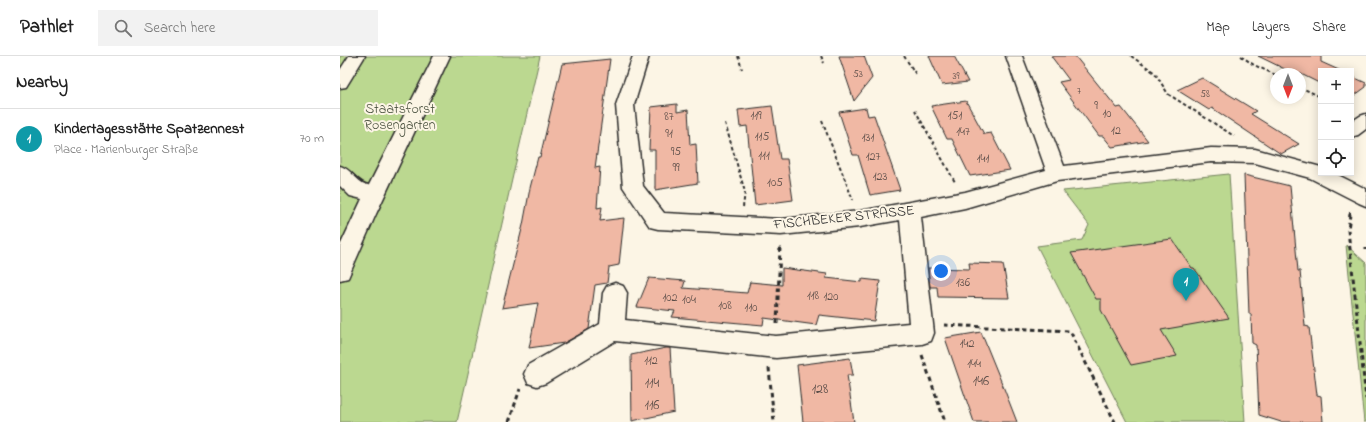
<!DOCTYPE html>
<html lang="en">
<head>
<meta charset="utf-8">
<style>
  :root { --surface:#fff; --page:#f2f2f2; --text:#222; --muted:#767676; --line:#e0e0e0; --accent:#111827 }
  body { margin:0; font-family:"Indie Flower",sans-serif; background:var(--page); color:var(--text) }
  .controls { position:absolute; right:12px; top:12px; display:grid; overflow:hidden; border-radius:0px; box-shadow:0 2px 10px #0003 }
  .controls button { width:36px; height:36px; display:grid; place-items:center; padding:0; border:0; border-bottom:1px solid var(--line); background:var(--surface); color:var(--text); font:20px sans-serif }
  .compass { position:absolute; left:930px; top:12px; width:36px; height:36px; border-radius:50%; background:var(--surface); box-shadow:0 2px 10px #0003; rotate:180deg }
  .you { position:absolute; left:601px; top:215px; width:14px; height:14px; margin:-10px; border:3px solid #fff; border-radius:50%; background:#1a73e8; box-shadow:0 0 0 6px #1a73e833 }
  .badge { display:grid; place-items:center; width:26px; height:26px; border-radius:50%; background:var(--accent); color:#fff; font-size:13px; font-weight:700 }
  .pin { position:absolute; translate:-50% -33px; filter:drop-shadow(0 1px 2px #0008) }
  .pin::after { content:''; position:absolute; top:21px; width:14px; height:12px; background:inherit; clip-path:polygon(0 0,100% 0,50% 100%) }
  .list { margin:0; padding:0; list-style:none }
  h2 { display:flex; justify-content:space-between; align-items:center; height:52px; margin:0; padding:0 16px; font-size:17px }
  h2 small { font-size:13px; font-weight:400; color:var(--muted) }
  .list li { display:grid; grid-template-columns:26px 1fr auto; gap:12px; align-items:center; box-sizing:border-box; height:60px; padding:0 16px; border-top:1px solid var(--line) }
  .list b { display:block; font-size:15px; white-space:nowrap }
  .list p { margin:0; font-size:13px; white-space:nowrap; color:var(--muted) }
  .list em { font-size:13px; font-style:normal; color:var(--muted) }
  .icon { flex:none; width:22px; height:22px; fill:none; stroke:currentColor; stroke-width:2; stroke-linecap:round; stroke-linejoin:round }
  .map { position:relative; flex:none; width:1026px; height:366px; overflow:hidden }
  header { display:flex; align-items:center; gap:24px; box-sizing:border-box; height:56px; padding:0 20px; background:var(--surface); border-bottom:1px solid var(--line) }
  header strong { font-size:19px }
  nav { display:flex; gap:22px; margin-inline-start:auto; font-size:14px }
  .search { width:280px; height:36px; background:var(--page); display:flex; align-items:center; gap:10px; box-sizing:border-box; padding:0 14px; border-radius:0px; color:var(--muted); font-size:15px }
  main { display:flex }
  aside { flex:1; background:var(--surface) }
  .map>svg:first-child { display:block }
</style>
</head>
<body>
<header>
<strong>Pathlet</strong>
<div class="search"><svg class="icon" aria-label="search" viewBox="0 0 24 24"><circle cx="10" cy="10" r="6"/><path d="M15 15l6 6"/></svg>Search here</div>
<nav><a>Map</a><a>Layers</a><a>Share</a></nav>
</header>
<main>
<aside>
<h2>Nearby<small></small></h2>
<ul class="list">
<li><span class="badge" style="background:#0f9aa8">1</span><div><b>Kindertagesstätte Spatzennest</b><p>Place · Marienburger Straße</p></div><em>70 m</em></li>
</ul>
</aside>
<div class="map">
<svg width="1026" height="366" viewBox="0 0 1026 366">
  <rect width="100%" height="100%" fill="#fcf5e5"/>
  <filter id="ink" filterUnits="userSpaceOnUse"><feTurbulence type="fractalNoise" baseFrequency=".025" numOctaves="2"/><feDisplacementMap in="SourceGraphic" scale="8" xChannelSelector="R" yChannelSelector="G"/><feConvolveMatrix kernelMatrix="1 2 1 2 8 2 1 2 1" color-interpolation-filters="sRGB"/></filter>
  <g filter="url(#ink)">
    <path fill="#bbd890" stroke="#73825e" d="M 0,0 L 200,0 L 117,366 L 0,366 Z
      M 889,118 L 905,366 L 787,366 L 697,190 L 742,184 L 749,169 L 723,135 Z
      M 1006,189 L 1026,207 L 1026,366 L 1024,366 Z"/>
    <path fill="#f0b8a4" stroke="#2b2b2b" d="M 499,0 L 524,0 L 532,22 L 514,45 Z
      M 589,0 L 614,0 L 628,26 L 602,29 Z
      M 711,0 L 735,0 L 777,52 L 781,51 L 808,85 L 772,91 L 763,80 L 759,80 L 719,26 L 729,24 Z
      M 918,0 L 981,0 L 981,6 L 1001,15 L 981,15 L 981,28 L 961,18 L 955,18 Z
      M 270,3 L 255,112 L 260,111 L 257,152 L 262,151 L 260,165 L 284,162 L 279,209 L 269,211 L 267,227 L 255,229 L 249,273 L 224,287 L 189,292 L 198,247 L 162,252 L 183,169 L 190,132 L 198,101 L 200,101 L 222,8 Z
      M 1011,20 L 1026,27 L 1026,31 L 1011,42 Z
      M 862,22 L 916,55 L 911,58 L 959,88 L 941,98 L 872,52 L 869,54 L 837,34 Z
      M 626,45 L 644,78 L 651,77 L 670,114 L 630,120 L 612,83 L 607,83 L 591,50 Z
      M 337,48 L 337,56 L 348,54 L 350,89 L 356,88 L 358,127 L 315,134 L 315,94 L 309,94 L 311,51 Z
      M 432,50 L 440,103 L 447,103 L 453,144 L 415,149 L 407,70 L 400,71 L 398,54 Z
      M 526,52 L 528,60 L 534,59 L 560,134 L 530,139 L 518,99 L 513,99 L 499,56 Z
      M 904,119 L 950,130 L 958,215 L 960,215 L 965,270 L 969,271 L 977,339 L 981,340 L 983,366 L 941,366 L 919,359 L 916,289 L 912,287 L 911,258 L 909,258 Z
      M 832,183 L 852,212 L 854,212 L 889,262 L 821,274 L 837,300 L 791,309 L 761,254 L 761,243 L 756,243 L 731,197 Z
      M 629,207 L 663,208 L 669,242 L 598,241 L 597,231 L 590,231 L 588,212 L 630,213 Z
      M 442,212 L 487,218 L 486,222 L 522,226 L 522,223 L 540,225 L 534,265 L 479,259 L 476,269 L 424,262 L 423,269 L 332,261 L 335,255 L 297,251 L 309,222 L 345,225 L 343,232 L 407,237 L 410,226 L 442,229 Z
      M 641,276 L 663,330 L 677,366 L 634,366 L 605,282 Z
      M 326,292 L 330,292 L 334,356 L 292,365 L 291,299 Z
      M 510,302 L 513,319 L 507,319 L 514,366 L 463,366 L 457,309 Z"/>
    <g fill="none" stroke-linecap="round" stroke-linejoin="round">
      <defs>
        <path id="minor" d="M 9,0 L 25,0 L 6,31 L 0,32 L 0,14 Z
          M 94,0 L 110,0 L 36,158 L 11,215 L 8,222 L 0,224 L 0,190 L 22,143 L 10,140 L 0,130 L 0,110 C 12,113 17,128 29,129 Z
          M 293,0 L 309,0 L 294,49 L 303,130 L 324,157 L 441,163 L 520,155 L 625,136 L 706,114 L 666,0 L 682,0 L 724,110 L 871,92 L 915,93 L 981,111 L 981,117 L 994,117 L 1026,133 L 1026,150 L 1019,147 L 970,122 L 915,107 L 871,106 L 717,125 L 625,152 L 581,161 L 594,277 L 591,285 L 582,288 L 436,302 L 275,285 L 206,327 L 197,330 L 188,327 L 184,318 L 188,309 L 260,268 L 263,237 L 267,230 L 275,227 L 283,230 L 287,237 L 285,264 L 436,280 L 569,267 L 560,164 L 520,171 L 441,179 L 318,173 L 310,171 L 283,131 L 276,49 Z
          M 1026,58 L 1026,73 L 1018,79 L 1011,81 L 1011,66 L 1020,60 Z"/>
      </defs>
      <use href="#minor" stroke="#2b2b2b" stroke-width="3"/>
      <path stroke="#2b2b2b" stroke-width="2" stroke-dasharray="3.5 2.5" stroke-linecap="butt" d="M 398,0 L 402,13
        M 481,0 L 484,7
        M 564,0 L 577,20
        M 791,0 L 815,17 L 828,38 L 894,80
        M 901,0 L 914,9 L 936,19
        M 960,31 L 981,41
        M 575,54 L 615,126
        M 482,65 L 513,144
        M 385,67 L 405,136 L 403,151
        M 1010,159 L 1010,156"/>
      <path stroke="#2b2b2b" stroke-width="3" stroke-dasharray="4.5 3.5" stroke-linecap="butt" d="M 1010,158 L 1008,174 L 1026,343
        M 1026,192 L 1026,194
        M 437,268 L 440,191
        M 604,269 L 730,275 L 775,366
        M 582,299 L 605,366
        M 429,312 L 434,366
        M 169,366 L 180,333"/>
      <use href="#minor" fill="#fcf5e5" fill-rule="evenodd"/>
    </g>
  </g>
  <g text-anchor="middle" dominant-baseline="central" stroke-width="4" stroke-linejoin="round" paint-order="stroke">
    <g font-size="10" fill="#5c4e49">
      <text x="518" y="18">53</text>
      <text x="616" y="20">39</text>
      <text x="739" y="35">7</text>
      <text x="865" y="38">58</text>
    </g>
    <g font-size="12" fill="#5c4e49">
      <text x="756" y="50">9</text>
      <text x="767" y="58">10</text>
      <text x="416" y="60">119</text>
      <text x="615" y="60">151</text>
      <text x="329" y="61">87</text>
      <text x="776" y="75">12</text>
      <text x="623" y="76">147</text>
      <text x="329" y="78">91</text>
      <text x="422" y="81">115</text>
      <text x="528" y="82">131</text>
      <text x="336" y="96">95</text>
      <text x="424" y="100">111</text>
      <text x="533" y="101">127</text>
      <text x="643" y="103">141</text>
      <text x="336" y="112">99</text>
      <text x="540" y="121">123</text>
      <text x="435" y="127">105</text>
      <text x="623" y="227">136</text>
      <text x="473" y="240">118</text>
      <text x="491" y="241">120</text>
      <text x="330" y="242">102</text>
      <text x="349" y="244">104</text>
      <text x="385" y="250">108</text>
      <text x="411" y="252">110</text>
      <text x="627" y="288">142</text>
      <text x="311" y="305">112</text>
      <text x="634" y="308">144</text>
    </g>
    <g font-size="14" fill="#4f5644" stroke="#fcf5e5">
      <text x="60" y="53">Staatsforst<tspan x="60" dy="16">Rosengarten</tspan></text>
    </g>
    <g font-size="14" fill="#2b2b2b" stroke="#fcf5e5">
      <text transform="translate(504 162) rotate(-6)">FISCHBEKER STRASSE</text>
    </g>
    <g font-size="14" fill="#5c4e49">
      <text x="641" y="325">146</text>
      <text x="312" y="327">114</text>
      <text x="480" y="333">128</text>
      <text x="312" y="349">116</text>
    </g>
  </g>
</svg>
<div class="controls">
<button>+</button>
<button>−</button>
<button><svg class="icon" aria-label="locate" viewBox="0 0 24 24"><circle cx="12" cy="12" r="6"/><path d="M12 2v4M12 18v4M2 12h4M18 12h4"/></svg></button>
</div>
<svg class="compass" viewBox="-18 -18 36 36"><path d="M0-13l5 13h-10z" fill="#e53935"/><path d="M0 13l5-13h-10z" fill="#767676"/></svg>
<div class="you"></div>
<div class="pin badge" style="left:846px;top:245px;background:#0f9aa8">1</div>
</div>
</main>
</body>
</html>
